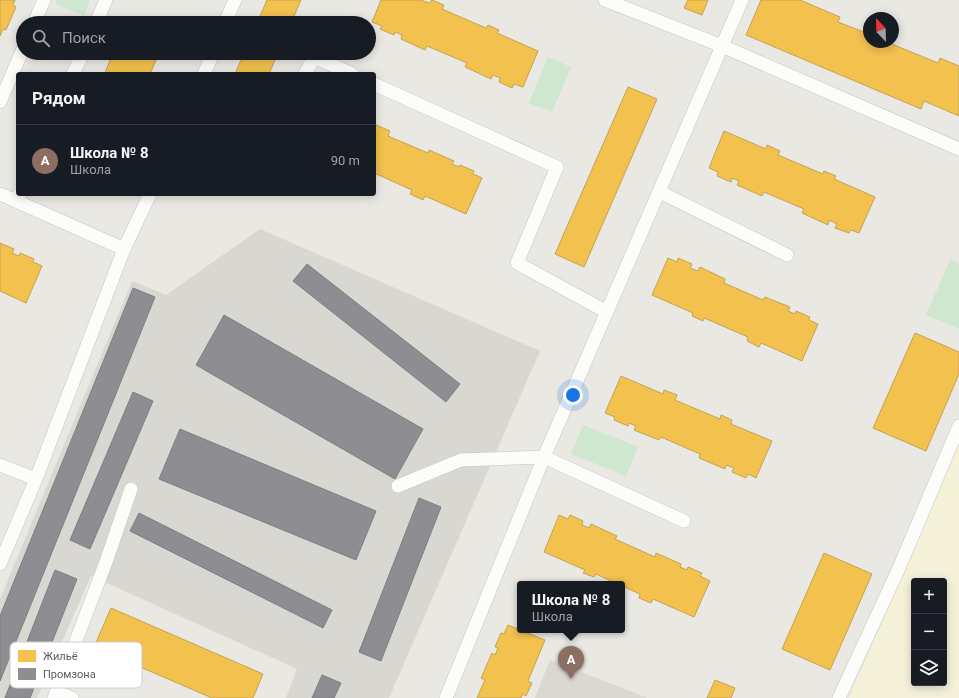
<!DOCTYPE html>
<html lang="ru">
<head>
<meta charset="utf-8">
<style>
  :root { --surface:#171b24; --page:#20242c; --text:#f1f3f6; --muted:#9ea1a6; --line:#363941; --accent:#8b8d8e }
  body { margin:0; font-family:Roboto,sans-serif; background:var(--page); color:var(--text) }
  .controls { position:absolute; right:12px; bottom:12px; display:grid; overflow:hidden; border-radius:4px; box-shadow:0 2px 10px #0003 }
  .controls button { width:36px; height:36px; display:grid; place-items:center; padding:0; border:0; border-bottom:1px solid var(--line); background:var(--surface); color:var(--text); font:20px sans-serif }
  .compass { position:absolute; left:863px; top:12px; width:36px; height:36px; border-radius:50%; background:var(--surface); box-shadow:0 2px 10px #0003; rotate:337deg }
  .you { position:absolute; left:573px; top:395px; width:14px; height:14px; margin:-10px; border:3px solid #fff; border-radius:50%; background:#1a73e8; box-shadow:0 0 0 6px #1a73e833 }
  .badge { display:grid; place-items:center; width:26px; height:26px; border-radius:50%; background:var(--accent); color:#fff; font-size:13px; font-weight:700 }
  .pin { position:absolute; translate:-50% -33px; filter:drop-shadow(0 1px 2px #0008) }
  .pin::after { content:''; position:absolute; top:21px; width:14px; height:12px; background:inherit; clip-path:polygon(0 0,100% 0,50% 100%) }
  .popup { position:absolute; left:517px; top:581px; width:108px; height:52px; box-sizing:border-box; display:grid; place-content:center; border-radius:4px; background:var(--surface); filter:drop-shadow(0 1px 3px #0005); font-size:13px; white-space:nowrap; color:var(--muted) }
  .popup b { font-size:15px; color:var(--text) }
  .popup::after { content:''; position:absolute; left:50%; top:100%; margin-left:-8px; border:8px solid transparent; border-top-color:var(--surface) }
  .list { margin:0; padding:0; list-style:none }
  h2 { display:flex; justify-content:space-between; align-items:center; height:52px; margin:0; padding:0 16px; font-size:17px }
  h2 small { font-size:13px; font-weight:400; color:var(--muted) }
  .list li { display:grid; grid-template-columns:26px 1fr auto; gap:12px; align-items:center; box-sizing:border-box; height:72px; padding:0 16px; border-top:1px solid var(--line) }
  .list b { display:block; font-size:15px; white-space:nowrap }
  .list p { margin:0; font-size:13px; white-space:nowrap; color:var(--muted) }
  .list em { font-size:13px; font-style:normal; color:var(--muted) }
  .icon { flex:none; width:22px; height:22px; fill:none; stroke:currentColor; stroke-width:2; stroke-linecap:round; stroke-linejoin:round }
  .map { position:relative; flex:none; width:959px; height:698px; overflow:hidden }
  .search { position:absolute; background:var(--surface); box-shadow:0 2px 10px #0003; left:16px; top:16px; width:360px; height:44px; display:flex; align-items:center; gap:10px; box-sizing:border-box; padding:0 14px; border-radius:22px; color:var(--muted); font-size:15px }
  .panel { position:absolute; background:var(--surface); box-shadow:0 2px 10px #0003; left:16px; top:72px; width:360px; height:124px; border-radius:4px }
  .map>svg:first-child { display:block }
</style>
</head>
<body>
<div class="map">
<svg width="959" height="698" viewBox="0 0 959 698">
  <rect width="100%" height="100%" fill="#e9e8e2"/>
  <path fill="#f5f1d9" fill-rule="evenodd" d="M 959,444 L 959,698 L 849,698 ZM 914,581 L 944,581 L 944,683 L 914,683 Z"/>
  <path fill="#d9d7d2" d="M 260,229 L 540,351 L 389,698 L 286,698 L 297,669 L 91,576 L 37,698 L 0,698 L 0,599 L 132,281 L 166,295 Z"/>
  <path fill="#dad8d0" d="M 550,660 L 648,698 L 535,698 Z"/>
  <path fill="#cfe7ce" d="M 57,0 L 90,0 L 84,16 L 55,4 Z
    M 548,57 L 571,67 L 552,112 L 529,103 Z
    M 950,260 L 959,264 L 959,329 L 926,315 Z
    M 583,425 L 638,447 L 626,476 L 571,454 Z"/>
  <path fill="#f2c14e" stroke="#c4a354" d="M 0,0 L 15,0 L 13,5 L 16,7 L 6,30 L 3,29 L 0,36 Z
    M 267,0 L 301,0 L 291,23 L 257,23 Z
    M 381,0 L 421,0 L 429,3 L 432,0 L 444,5 L 442,9 L 486,28 L 488,25 L 499,30 L 497,33 L 538,51 L 523,87 L 514,84 L 512,88 L 499,82 L 500,78 L 493,75 L 491,79 L 465,67 L 467,63 L 427,46 L 425,50 L 401,39 L 402,35 L 395,32 L 394,35 L 380,29 L 382,26 L 372,22 Z
    M 688,0 L 708,0 L 702,15 L 684,8 Z
    M 761,0 L 800,0 L 840,17 L 838,22 L 869,34 L 869,42 L 887,42 L 938,63 L 940,58 L 959,66 L 959,116 L 924,101 L 921,109 L 746,35 Z
    M 113,53 L 159,53 L 150,74 L 108,74 L 105,73 Z
    M 244,53 L 278,53 L 269,74 L 235,74 Z
    M 628,87 L 657,99 L 584,267 L 555,254 Z
    M 374,124 L 390,131 L 388,136 L 428,153 L 429,150 L 454,161 L 452,164 L 459,167 L 460,165 L 474,171 L 473,174 L 482,178 L 466,214 L 425,196 L 423,200 L 410,194 L 412,190 L 374,173 Z
    M 724,131 L 766,149 L 767,145 L 780,151 L 778,155 L 823,174 L 824,171 L 836,176 L 834,179 L 875,197 L 859,233 L 851,230 L 849,233 L 835,228 L 837,224 L 829,220 L 828,225 L 802,213 L 804,209 L 764,192 L 762,196 L 737,185 L 739,181 L 732,178 L 731,182 L 717,176 L 718,172 L 709,168 Z
    M 0,243 L 14,249 L 12,253 L 19,256 L 20,253 L 34,259 L 33,262 L 42,266 L 26,303 L 0,291 Z
    M 668,258 L 677,262 L 678,258 L 692,264 L 690,268 L 698,271 L 700,267 L 725,279 L 724,283 L 763,300 L 765,297 L 790,307 L 788,311 L 795,314 L 796,311 L 810,317 L 809,320 L 818,324 L 802,361 L 761,343 L 759,347 L 747,341 L 748,337 L 704,318 L 703,321 L 692,316 L 693,313 L 652,295 Z
    M 915,333 L 959,352 L 959,374 L 926,451 L 873,428 Z
    M 621,376 L 663,394 L 664,390 L 677,395 L 675,400 L 720,419 L 721,415 L 732,420 L 731,424 L 772,441 L 756,478 L 748,474 L 746,478 L 732,472 L 734,468 L 726,465 L 725,469 L 699,458 L 700,454 L 661,437 L 659,440 L 634,430 L 636,426 L 629,423 L 628,426 L 614,420 L 615,417 L 605,413 Z
    M 559,515 L 568,519 L 570,515 L 583,521 L 582,525 L 589,528 L 591,524 L 617,536 L 615,539 L 655,557 L 656,553 L 681,564 L 680,567 L 687,570 L 688,567 L 702,573 L 700,576 L 710,581 L 694,617 L 653,599 L 651,603 L 639,598 L 640,594 L 622,586 L 622,584 L 618,584 L 596,574 L 594,577 L 583,573 L 585,570 L 544,552 Z
    M 824,553 L 872,574 L 830,670 L 782,649 Z
    M 111,608 L 263,674 L 253,698 L 212,698 L 94,647 Z
    M 508,625 L 545,640 L 528,681 L 532,683 L 526,696 L 522,694 L 521,698 L 477,698 L 485,680 L 481,678 L 492,653 L 495,655 L 498,648 L 495,647 L 501,633 L 504,634 Z
    M 715,680 L 735,688 L 731,698 L 707,698 Z"/>
  <path fill="#8d8d92" stroke="#7d7e83" d="M 307,264 L 460,384 L 446,402 L 293,281 Z
    M 133,288 L 155,297 L 0,681 L 0,616 Z
    M 224,315 L 423,429 L 395,479 L 196,365 Z
    M 133,392 L 153,401 L 90,549 L 70,540 Z
    M 180,429 L 376,511 L 356,560 L 159,479 Z
    M 419,498 L 441,507 L 381,661 L 359,652 Z
    M 139,513 L 332,610 L 323,628 L 130,531 Z
    M 55,570 L 77,579 L 30,698 L 5,698 Z
    M 322,675 L 341,683 L 334,698 L 312,698 Z"/>
  <g fill="none" stroke-linecap="round" stroke-linejoin="round">
    <defs>
      <path id="lane" d="M 605,0 L 722,46 L 959,149
        M 34,23 L 44,0
        M 96,23 L 106,0
        M 225,23 L 235,0
        M 73,74 L 83,53
        M 204,74 L 213,53
        M 305,74 L 314,57 L 352,74
        M 374,84 L 557,167 L 517,263 L 607,312
        M 0,102 L 23,49
        M 660,192 L 787,255
        M 0,194 L 16,201
        M 20,194 L 16,201 L 124,249
        M 0,465 L 36,479
        M 398,486 L 461,460 L 544,457 L 684,521
        M 0,564 L 36,479 L 124,249 L 150,194
        M 57,692 L 72,698
        M 54,698 L 106,562 L 131,489
        M 446,698 L 544,457 L 742,0
        M 839,698 L 899,568 L 959,426"/>
    </defs>
    <use href="#lane" stroke="#c5c6c5" stroke-width="14"/>
    <use href="#lane" stroke="#fcfcfb" stroke-width="13"/>
  </g>
  <rect x="10" y="642" width="132" height="46" rx="6" fill="#fff" stroke="#cdced0" stroke-width="1"/>
  <rect x="18" y="650" width="18" height="12" fill="#f2c14e"/>
  <rect x="18" y="668" width="18" height="12" fill="#8d8d92"/>
  <g font-size="11" fill="#585c61">
    <text x="43" y="660">Жильё</text>
    <text x="43" y="678">Промзона</text>
  </g>
</svg>
<div class="controls">
<button>+</button>
<button>−</button>
<button><svg class="icon" aria-label="layers" viewBox="0 0 24 24"><path d="M12 4l9 5-9 5-9-5zM3 14l9 5 9-5"/></svg></button>
</div>
<svg class="compass" viewBox="-18 -18 36 36"><path d="M0-13l5 13h-10z" fill="#e53935"/><path d="M0 13l5-13h-10z" fill="#9ea1a6"/></svg>
<div class="you"></div>
<div class="pin badge" style="left:571px;top:679px;background:#8d6e63">A</div>
<div class="popup"><b>Школа № 8</b>Школа</div>
<div class="search"><svg class="icon" aria-label="search" viewBox="0 0 24 24"><circle cx="10" cy="10" r="6"/><path d="M15 15l6 6"/></svg>Поиск</div>
<section class="panel">
<h2>Рядом<small></small></h2>
<ul class="list">
<li><span class="badge" style="background:#8d6e63">A</span><div><b>Школа № 8</b><p>Школа</p></div><em>90 m</em></li>
</ul>
</section>
</div>
</body>
</html>
